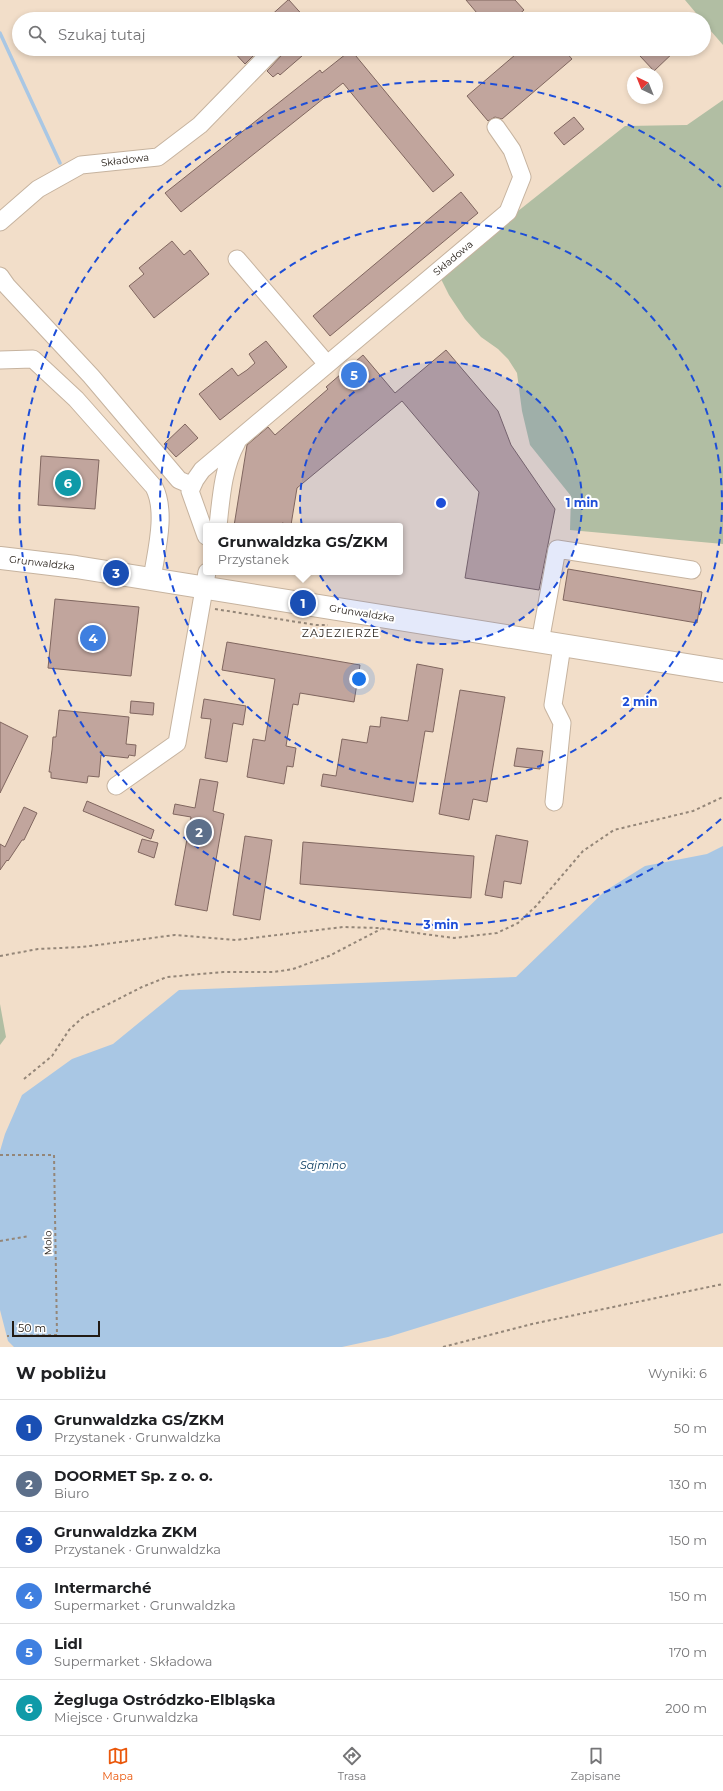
<!DOCTYPE html>
<html lang="pl">
<head>
<meta charset="utf-8">
<style>
  :root { --surface:#fff; --page:#f6f6f6; --text:#202124; --muted:#757577; --line:#e0e0e0; --accent:#ea580c }
  body { margin:0; font-family:Montserrat,sans-serif; background:var(--page); color:var(--text) }
  .compass { position:absolute; left:627px; top:68px; width:36px; height:36px; border-radius:50%; background:var(--surface); box-shadow:0 2px 6px #0003; rotate:317deg }
  .scale { position:absolute; left:12px; bottom:10px; width:88px; box-sizing:border-box; padding-left:4px; border:2px solid #221b14; border-top:0; font-size:11px; line-height:14px; white-space:nowrap; color:#221b14; -webkit-text-stroke:3px #fff; paint-order:stroke }
  .you { position:absolute; left:359px; top:679px; width:14px; height:14px; margin:-10px; border:3px solid #fff; border-radius:50%; background:#1a73e8; box-shadow:0 0 0 6px #1a73e833 }
  .badge { display:grid; place-items:center; width:26px; height:26px; border-radius:50%; background:var(--accent); color:#fff; font-size:13px; font-weight:700 }
  .pin { position:absolute; translate:-50% -50%; border:2px solid #fff; box-shadow:0 1px 4px #0006 }
  .popup { position:absolute; left:203px; top:523px; width:200px; height:52px; box-sizing:border-box; display:grid; place-content:center; border-radius:4px; background:var(--surface); filter:drop-shadow(0 1px 3px #0005); font-size:13px; white-space:nowrap; color:var(--muted) }
  .popup b { font-size:15px; color:var(--text) }
  .popup::after { content:''; position:absolute; left:50%; top:100%; margin-left:-8px; border:8px solid transparent; border-top-color:var(--surface) }
  .list { margin:0; padding:0; list-style:none }
  h2 { display:flex; justify-content:space-between; align-items:center; height:52px; margin:0; padding:0 16px; font-size:17px }
  h2 small { font-size:13px; font-weight:400; color:var(--muted) }
  .list li { display:grid; grid-template-columns:26px 1fr auto; gap:12px; align-items:center; box-sizing:border-box; height:56px; padding:0 16px; border-top:1px solid var(--line) }
  .list b { display:block; font-size:15px; white-space:nowrap }
  .list p { margin:0; font-size:13px; white-space:nowrap; color:var(--muted) }
  .list em { font-size:13px; font-style:normal; color:var(--muted) }
  .icon { flex:none; width:22px; height:22px; fill:none; stroke:currentColor; stroke-width:2; stroke-linecap:round; stroke-linejoin:round }
  .map { position:relative; flex:none; width:723px; height:1347px; overflow:hidden }
  .search { position:absolute; background:var(--surface); box-shadow:0 2px 6px #0003; left:12px; right:12px; top:12px; height:44px; display:flex; align-items:center; gap:10px; box-sizing:border-box; padding:0 14px; border-radius:22px; color:var(--muted); font-size:15px }
  .sheet { height:388px; background:var(--surface) }
  nav { display:flex; justify-content:space-around; align-items:center; box-sizing:border-box; height:56px; border-top:1px solid var(--line); background:var(--surface); font-size:11px; color:var(--muted) }
  nav a { display:grid; justify-items:center; gap:2px }
  nav .on { color:var(--accent) }
  .map>svg:first-child { display:block }
</style>
</head>
<body>
<div class="map">
<svg width="723" height="1347" viewBox="0 0 723 1347">
  <rect width="100%" height="100%" fill="#f2dec9"/>
  <path fill="#b1bea3" d="M 685,0 L 723,0 L 723,45 L 704,23 L 704,19 L 701,19 Z
    M 723,100 L 723,544 L 570,530 L 571,496 L 530,445 L 522,411 L 517,373 L 508,359 L 498,349 L 481,337 L 465,319 L 449,295 L 441,279 L 498,227 L 625,126 L 687,125 Z
    M 0,1004 L 6,1037 L 0,1045 Z"/>
  <path fill="#a9c7e4" d="M 723,846 L 723,1233 L 388,1337 L 342,1347 L 14,1347 L 8,1341 L 0,1310 L 0,1151 L 5,1134 L 22,1095 L 72,1059 L 113,1044 L 179,990 L 516,977 L 605,891 L 645,866 L 707,854 Z"/>
  <g fill="none" stroke-linecap="round" stroke-linejoin="round">
    <path stroke="#a9c7e4" stroke-width="3.5" d="M 0,33 L 60,163"/>
  </g>
  <path fill="#c1a59d" stroke="#80665f" d="M 289,0 L 306,19 L 267,19 L 288,0 Z
    M 466,0 L 515,0 L 524,10 L 514,19 L 482,19 Z
    M 231,49 L 252,49 L 256,53 L 245,64 Z
    M 284,49 L 296,49 L 302,56 L 280,75 L 278,73 L 273,77 L 267,71 L 281,56 Z
    M 522,49 L 563,49 L 572,59 L 502,119 L 495,117 L 488,121 L 467,96 Z
    M 646,49 L 677,49 L 654,71 L 640,56 Z
    M 351,50 L 454,175 L 433,192 L 343,83 L 181,212 L 165,193 L 320,70 L 322,73 Z
    M 574,117 L 584,129 L 564,145 L 554,133 Z
    M 461,192 L 478,213 L 330,336 L 313,316 Z
    M 172,241 L 184,255 L 190,250 L 209,274 L 154,318 L 129,286 L 144,274 L 139,268 Z
    M 266,341 L 287,367 L 220,420 L 199,394 L 232,368 L 238,376 L 247,370 L 255,363 L 249,354 Z
    M 446,350 L 498,411 L 511,445 L 555,509 L 539,590 L 465,578 L 479,492 L 402,401 L 297,488 L 291,525 L 282,523 L 282,526 L 234,526 L 247,445 L 268,427 L 275,435 L 328,389 L 326,387 L 363,355 L 395,393 Z
    M 185,424 L 198,438 L 176,457 L 164,444 Z
    M 41,456 L 99,460 L 95,509 L 38,505 Z
    M 568,569 L 702,592 L 697,623 L 563,600 Z
    M 55,599 L 139,607 L 131,676 L 48,668 Z
    M 227,642 L 360,665 L 354,702 L 300,693 L 298,705 L 293,704 L 286,746 L 296,748 L 293,767 L 287,766 L 284,784 L 247,777 L 253,739 L 265,741 L 275,679 L 222,670 Z
    M 417,664 L 443,669 L 433,732 L 425,731 L 413,802 L 321,786 L 323,774 L 336,776 L 342,739 L 367,743 L 370,726 L 380,727 L 381,717 L 408,721 Z
    M 460,690 L 505,697 L 487,802 L 473,799 L 469,820 L 439,814 Z
    M 204,699 L 246,706 L 243,725 L 233,723 L 227,762 L 205,758 L 211,719 L 201,718 Z
    M 131,701 L 154,703 L 153,715 L 130,713 Z
    M 59,710 L 129,717 L 126,744 L 136,745 L 135,756 L 129,755 L 128,758 L 101,755 L 99,777 L 88,776 L 87,783 L 51,778 L 51,772 L 49,772 L 52,750 L 53,737 L 56,737 Z
    M 0,722 L 28,736 L 0,793 Z
    M 517,748 L 543,751 L 540,769 L 514,766 Z
    M 200,779 L 218,782 L 213,811 L 224,814 L 207,911 L 175,905 L 191,817 L 173,814 L 175,804 L 195,808 Z
    M 87,801 L 154,830 L 151,839 L 83,811 Z
    M 24,807 L 37,813 L 24,840 L 22,840 L 8,861 L 7,860 L 0,870 L 0,844 L 5,847 Z
    M 496,835 L 528,841 L 521,884 L 504,881 L 502,898 L 485,895 Z
    M 245,836 L 272,840 L 260,920 L 233,915 Z
    M 142,839 L 158,843 L 154,858 L 138,852 Z
    M 303,842 L 474,856 L 471,898 L 300,884 Z"/>
  <g fill="none" stroke-linecap="round" stroke-linejoin="round">
    <defs>
      <path id="minor" d="M 0,222 L 38,189 L 81,165 L 158,157 L 200,125 L 274,49
        M 237,259 L 327,364
        M 0,276 L 7,286 L 91,376 L 179,480 L 191,485
        M 0,360 L 33,359 L 76,399 L 154,487 C 167,512 156,552 152,579
        M 218,526 C 221,498 223,467 237,442
        M 206,536 L 190,491 L 195,480 L 202,470 L 508,212 L 522,177 L 512,150 L 496,127
        M 540,642 L 557,549 L 692,570
        M 116,786 L 177,743 L 207,572
        M 554,802 L 562,723 L 553,705 L 562,646"/>
      <path id="major" d="M 0,558 L 76,567 L 723,671"/>
    </defs>
    <use href="#minor" stroke="#c6b39f" stroke-width="19"/>
    <use href="#major" stroke="#c6b39f" stroke-width="24"/>
    <path stroke="#948678" stroke-width="2" stroke-dasharray="3 3" stroke-linecap="butt" d="M 215,609 L 316,625 L 328,625
      M 0,956 L 38,949 L 82,947 L 175,935 L 236,940 L 343,927 L 379,928 L 454,938 L 497,933 L 518,923 L 536,906 L 583,851 L 614,830 L 693,811 L 723,797
      M 24,1079 L 52,1056 L 69,1030 L 83,1017 L 142,987 L 167,977 L 223,972 L 274,972 L 293,969 L 329,956 L 381,929
      M 0,1155 L 54,1155 L 57,1335 L 7,1336
      M 0,1241 L 29,1236
      M 443,1347 L 532,1324 L 723,1284"/>
    <use href="#minor" stroke="#fff" stroke-width="17"/>
    <use href="#major" stroke="#fff" stroke-width="22"/>
  </g>
  <circle cx="441" cy="503" r="141" fill="#1d4ed8" fill-opacity=".12"/>
  <g fill="none" stroke="#1d4ed8" stroke-width="2" stroke-dasharray="7 5">
    <circle cx="441" cy="503" r="141"/>
    <circle cx="441" cy="503" r="281"/>
    <path d="M721 819A422 422 0 1 1 721 187"/>
  </g>
  <g text-anchor="middle" dominant-baseline="central" stroke-width="4" stroke-linejoin="round" paint-order="stroke">
    <g font-size="10" fill="#221b14" stroke="#fff">
      <text transform="translate(125 160) rotate(-7)">Składowa</text>
      <text transform="translate(453 258) rotate(-40)">Składowa</text>
      <text transform="translate(42 563) rotate(7)">Grunwaldzka</text>
      <text transform="translate(362 613) rotate(9)">Grunwaldzka</text>
      <text transform="translate(48 1243) rotate(-91)">Molo</text>
    </g>
    <g font-size="11" letter-spacing="1" fill="#221b14" stroke="#fff">
      <text x="341" y="633">ZAJEZIERZE</text>
    </g>
    <g font-size="11" font-style="italic" fill="#04375c" stroke="#fff">
      <text x="323" y="1165">Sajmino</text>
    </g>
  </g>
  <circle cx="441" cy="503" r="6" fill="#1d4ed8" stroke="#fff" stroke-width="2"/>
  <g font-size="12" text-anchor="middle" font-weight="bold" fill="#1d4ed8" stroke="#fff" stroke-width="4" stroke-linejoin="round" paint-order="stroke">
    <text x="582" y="507">1 min</text>
    <text x="640" y="706">2 min</text>
    <text x="441" y="929">3 min</text>
  </g>
</svg>
<svg class="compass" viewBox="-18 -18 36 36"><path d="M0-13l5 13h-10z" fill="#e53935"/><path d="M0 13l5-13h-10z" fill="#757577"/></svg>
<div class="scale">50 m</div>
<div class="you"></div>
<div class="pin badge" style="left:303px;top:603px;background:#1a4fb4">1</div>
<div class="popup"><b>Grunwaldzka GS/ZKM</b>Przystanek</div>
<div class="pin badge" style="left:199px;top:832px;background:#5c6f8a">2</div>
<div class="pin badge" style="left:116px;top:573px;background:#1a4fb4">3</div>
<div class="pin badge" style="left:93px;top:638px;background:#3f7fe0">4</div>
<div class="pin badge" style="left:354px;top:375px;background:#3f7fe0">5</div>
<div class="pin badge" style="left:68px;top:483px;background:#0f9aa8">6</div>
<div class="search"><svg class="icon" aria-label="search" viewBox="0 0 24 24"><circle cx="10" cy="10" r="6"/><path d="M15 15l6 6"/></svg>Szukaj tutaj</div>
</div>
<section class="sheet">
<h2>W pobliżu<small>Wyniki: 6</small></h2>
<ul class="list">
<li><span class="badge" style="background:#1a4fb4">1</span><div><b>Grunwaldzka GS/ZKM</b><p>Przystanek · Grunwaldzka</p></div><em>50 m</em></li>
<li><span class="badge" style="background:#5c6f8a">2</span><div><b>DOORMET Sp. z o. o.</b><p>Biuro</p></div><em>130 m</em></li>
<li><span class="badge" style="background:#1a4fb4">3</span><div><b>Grunwaldzka ZKM</b><p>Przystanek · Grunwaldzka</p></div><em>150 m</em></li>
<li><span class="badge" style="background:#3f7fe0">4</span><div><b>Intermarché</b><p>Supermarket · Grunwaldzka</p></div><em>150 m</em></li>
<li><span class="badge" style="background:#3f7fe0">5</span><div><b>Lidl</b><p>Supermarket · Składowa</p></div><em>170 m</em></li>
<li><span class="badge" style="background:#0f9aa8">6</span><div><b>Żegluga Ostródzko-Elbląska</b><p>Miejsce · Grunwaldzka</p></div><em>200 m</em></li>
</ul>
</section>
<nav>
<a class="on"><svg class="icon" aria-label="map" viewBox="0 0 24 24"><path d="M3 6l6-2 6 2 6-2v14l-6 2-6-2-6 2zM9 4v14M15 6v14"/></svg>Mapa</a>
<a><svg class="icon" aria-label="directions" viewBox="0 0 24 24"><path d="M12 3l9 9-9 9-9-9zM9 14v-3h6M13 9l2 2-2 2"/></svg>Trasa</a>
<a><svg class="icon" aria-label="saved" viewBox="0 0 24 24"><path d="M7 4h10v16l-5-4-5 4z"/></svg>Zapisane</a>
</nav>
</body>
</html>
